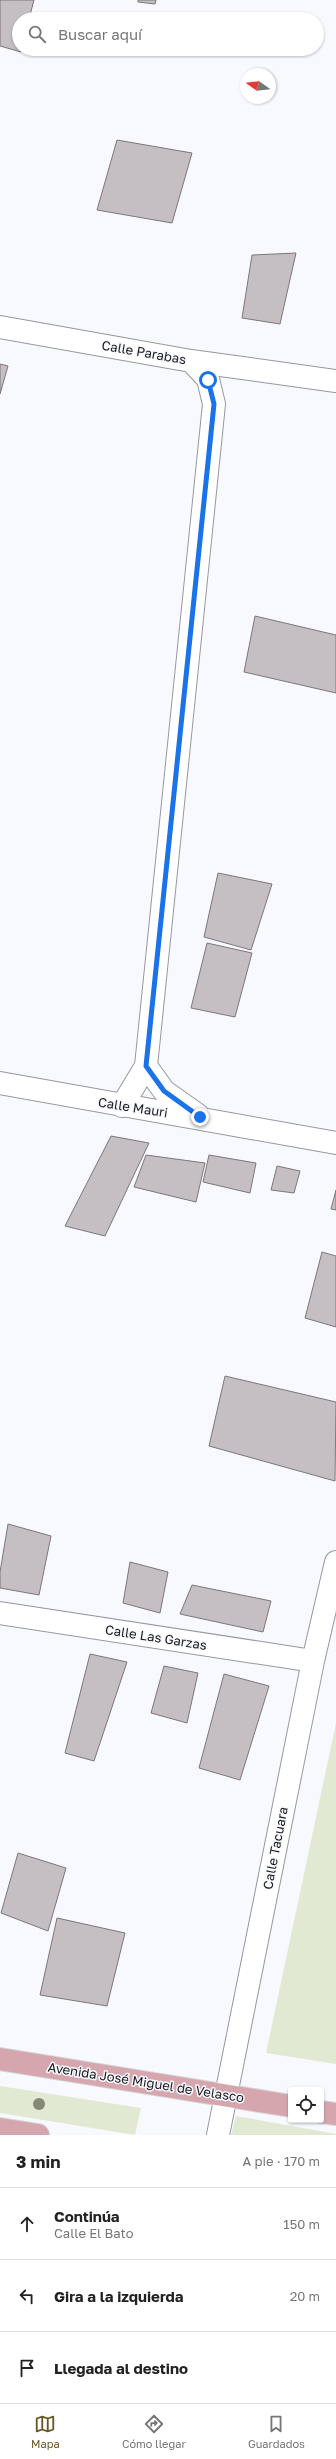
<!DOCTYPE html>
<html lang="es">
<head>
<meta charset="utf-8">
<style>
  :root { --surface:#fff; --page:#f2f2f2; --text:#222; --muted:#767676; --line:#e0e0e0; --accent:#675724 }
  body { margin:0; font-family:"Golos Text",sans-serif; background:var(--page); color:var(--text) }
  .controls { position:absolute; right:12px; bottom:12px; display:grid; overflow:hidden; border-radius:4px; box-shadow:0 1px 3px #0004 }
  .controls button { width:36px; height:36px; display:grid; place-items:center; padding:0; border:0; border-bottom:1px solid var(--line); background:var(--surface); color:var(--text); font:20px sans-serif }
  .compass { position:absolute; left:240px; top:68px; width:36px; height:36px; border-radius:50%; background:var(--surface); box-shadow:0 1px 3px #0004; rotate:285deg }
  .stop { position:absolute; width:12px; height:12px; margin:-9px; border:3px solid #1a73e8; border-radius:50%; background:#fff }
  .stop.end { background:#1a73e8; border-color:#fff; box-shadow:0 1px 4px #0008 }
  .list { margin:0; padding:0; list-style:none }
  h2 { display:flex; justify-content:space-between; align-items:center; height:52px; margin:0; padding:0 16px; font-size:17px }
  h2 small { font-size:13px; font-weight:400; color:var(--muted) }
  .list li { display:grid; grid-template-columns:26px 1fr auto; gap:12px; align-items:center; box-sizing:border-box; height:72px; padding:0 16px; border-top:1px solid var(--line) }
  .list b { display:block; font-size:15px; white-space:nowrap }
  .list p { margin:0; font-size:13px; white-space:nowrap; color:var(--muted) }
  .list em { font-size:13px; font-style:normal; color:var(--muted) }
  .icon { flex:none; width:22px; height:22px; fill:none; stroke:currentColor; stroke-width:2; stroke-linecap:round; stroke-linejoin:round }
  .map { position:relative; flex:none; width:336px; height:2135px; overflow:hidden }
  .search { position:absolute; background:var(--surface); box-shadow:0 1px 3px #0004; left:12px; right:12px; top:12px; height:44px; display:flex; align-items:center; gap:10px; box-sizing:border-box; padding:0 14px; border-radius:22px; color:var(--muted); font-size:15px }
  .sheet { height:268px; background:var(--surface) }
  nav { display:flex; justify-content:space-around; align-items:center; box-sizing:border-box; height:56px; border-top:1px solid var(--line); background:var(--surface); font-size:11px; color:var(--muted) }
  nav a { display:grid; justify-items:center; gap:2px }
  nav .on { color:var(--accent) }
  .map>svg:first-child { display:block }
</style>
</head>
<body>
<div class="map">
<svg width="336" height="2135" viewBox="0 0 336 2135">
  <rect width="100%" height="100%" fill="#f8f9fe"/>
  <path fill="#e1e9d2" d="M 336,1723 L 336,2064 L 266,2053 Z
    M 0,2086 L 141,2108 L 135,2135 L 0,2113 Z
    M 236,2116 L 336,2134 L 336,2135 L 231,2135 Z"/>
  <path fill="#c5bec3" stroke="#7d767b" d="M 0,0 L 34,0 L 29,19 L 19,19 L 21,52 L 0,46 Z
    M 138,0 L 156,0 L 155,4 L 138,2 Z
    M 117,140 L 192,153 L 172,223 L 97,210 Z
    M 296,253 L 280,324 L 242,318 L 252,255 Z
    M 0,364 L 8,366 L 0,394 Z
    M 255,616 L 336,635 L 336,693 L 244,672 Z
    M 218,873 L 272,884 L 251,950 L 204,937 Z
    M 207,943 L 252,953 L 235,1017 L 191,1008 Z
    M 111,1136 L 149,1143 L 105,1236 L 65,1226 Z
    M 146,1155 L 205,1163 L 196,1202 L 134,1187 Z
    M 209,1155 L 256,1163 L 250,1193 L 203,1182 Z
    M 277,1166 L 300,1171 L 294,1193 L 271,1190 Z
    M 336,1190 L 336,1210 L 331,1209 Z
    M 322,1252 L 336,1256 L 336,1327 L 305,1318 Z
    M 225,1376 L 336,1402 L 335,1481 L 209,1446 Z
    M 8,1524 L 51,1536 L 39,1595 L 0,1588 L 0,1572 Z
    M 130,1562 L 168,1572 L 160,1613 L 123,1603 Z
    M 192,1585 L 271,1601 L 263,1632 L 180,1614 Z
    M 90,1654 L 127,1662 L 94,1761 L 65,1753 Z
    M 164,1666 L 198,1673 L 187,1723 L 151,1713 Z
    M 224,1674 L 269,1686 L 240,1780 L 199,1768 Z
    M 18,1853 L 66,1868 L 48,1931 L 1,1913 Z
    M 57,1918 L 125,1933 L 107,2006 L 40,1995 Z"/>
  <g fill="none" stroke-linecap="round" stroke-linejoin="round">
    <defs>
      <path id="minor" d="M 0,327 L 191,361 L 336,381
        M 146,1066 L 164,1091 L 198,1115
        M 0,1083 L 336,1143
        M 122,1106 L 146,1066 L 214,404 L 208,379 L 191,361
        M 0,1613 L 313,1661
        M 218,2135 L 313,1661 L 336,1562"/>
      <path id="primary" d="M 0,2059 L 291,2106
        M 321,2112 L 336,2114
        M 0,2129 L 38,2135"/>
    </defs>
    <use href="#minor" stroke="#95989f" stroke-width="24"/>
    <use href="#primary" stroke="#d5d6d6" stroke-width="24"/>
    <use href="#minor" stroke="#fff" stroke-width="22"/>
    <use href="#primary" stroke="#d6a6af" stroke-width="22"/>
  </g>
  <circle fill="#848977" cx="39" cy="2104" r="6"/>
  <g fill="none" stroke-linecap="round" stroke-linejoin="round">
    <path stroke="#1a73e8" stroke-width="5" d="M 200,1117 L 164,1091 L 146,1066 L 214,404 L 208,380"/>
  </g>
  <g text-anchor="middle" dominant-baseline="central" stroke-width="3" stroke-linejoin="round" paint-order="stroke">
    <g font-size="13" fill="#18191c" stroke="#f8f9fe">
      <text transform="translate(144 352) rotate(10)">Calle Parabas</text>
      <text transform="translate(133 1107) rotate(9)">Calle Mauri</text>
      <text transform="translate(156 1637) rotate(9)">Calle Las Garzas</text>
      <text transform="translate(275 1848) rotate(-79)">Calle Tacuara</text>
      <text transform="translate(146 2082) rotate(9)">Avenida José Miguel de Velasco</text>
    </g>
  </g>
</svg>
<div class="controls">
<button><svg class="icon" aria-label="locate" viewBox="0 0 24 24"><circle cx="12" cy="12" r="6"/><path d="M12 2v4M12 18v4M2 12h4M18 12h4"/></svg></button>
</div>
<svg class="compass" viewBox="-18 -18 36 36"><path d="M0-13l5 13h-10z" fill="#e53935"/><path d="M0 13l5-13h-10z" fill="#767676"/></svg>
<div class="stop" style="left:208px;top:380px"></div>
<div class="stop end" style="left:200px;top:1117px"></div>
<div class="search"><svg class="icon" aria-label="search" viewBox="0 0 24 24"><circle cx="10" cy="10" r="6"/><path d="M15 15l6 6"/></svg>Buscar aquí</div>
</div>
<section class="sheet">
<h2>3 min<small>A pie · 170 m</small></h2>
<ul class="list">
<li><svg class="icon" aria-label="ahead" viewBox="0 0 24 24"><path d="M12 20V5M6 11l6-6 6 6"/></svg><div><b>Continúa</b><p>Calle El Bato</p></div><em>150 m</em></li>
<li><svg class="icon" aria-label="left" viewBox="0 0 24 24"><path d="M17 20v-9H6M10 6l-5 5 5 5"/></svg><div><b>Gira a la izquierda</b></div><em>20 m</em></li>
<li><svg class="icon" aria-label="arrive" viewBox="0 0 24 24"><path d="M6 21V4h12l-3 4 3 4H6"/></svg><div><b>Llegada al destino</b></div></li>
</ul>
</section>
<nav>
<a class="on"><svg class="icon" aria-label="map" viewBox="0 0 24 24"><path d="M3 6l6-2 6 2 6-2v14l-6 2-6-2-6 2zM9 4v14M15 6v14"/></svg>Mapa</a>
<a><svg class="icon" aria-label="directions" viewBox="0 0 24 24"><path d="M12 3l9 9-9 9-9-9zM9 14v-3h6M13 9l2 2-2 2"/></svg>Cómo llegar</a>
<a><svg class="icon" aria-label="saved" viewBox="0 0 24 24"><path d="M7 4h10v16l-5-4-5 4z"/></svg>Guardados</a>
</nav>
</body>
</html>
